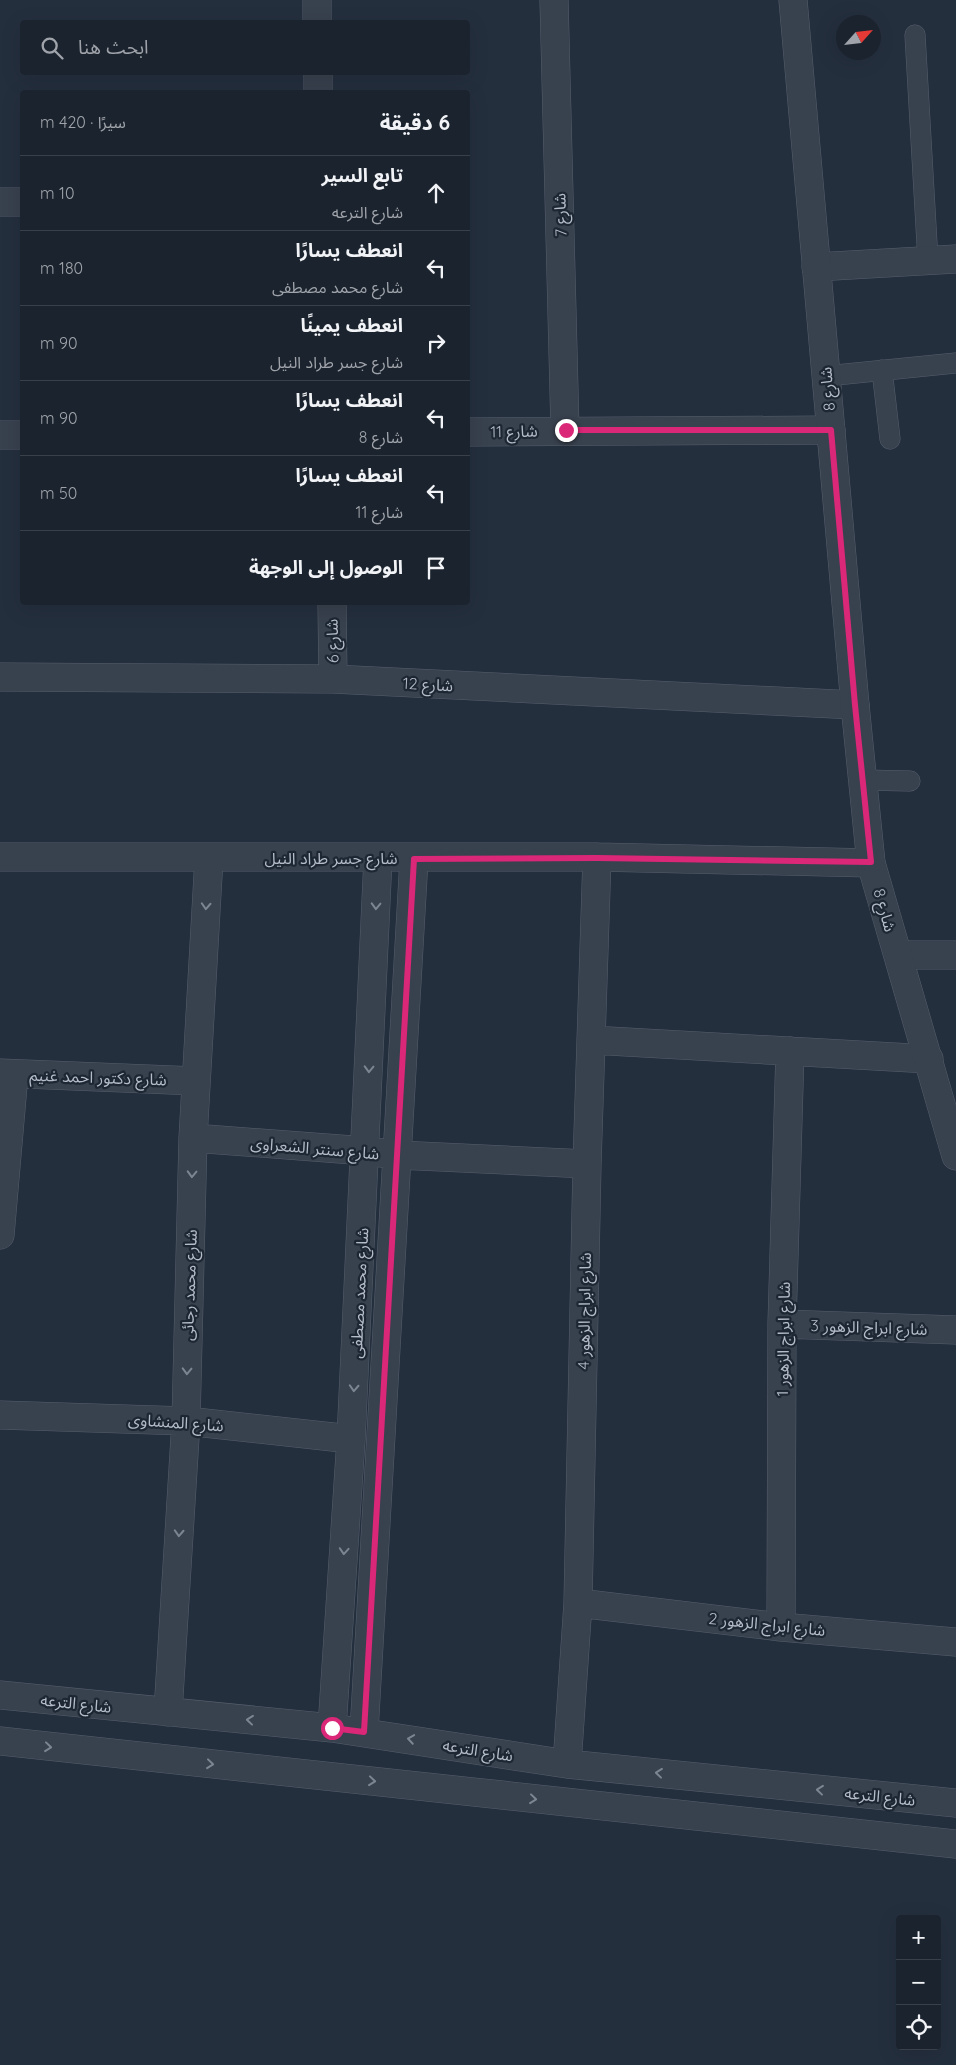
<!DOCTYPE html>
<html lang="ar">
<head>
<meta charset="utf-8">
<style>
  :root { --surface:#1b232e; --page:#282f3a; --text:#f1f3f6; --muted:#a0a4aa; --line:#39404a }
  body { margin:0; font-family:Quicksand,"Noto Sans Arabic",sans-serif; background:var(--page); color:var(--text); direction:rtl }
  .controls { position:absolute; right:15px; bottom:15px; display:grid; overflow:hidden; border-radius:5px; box-shadow:0 5px 20px #0002 }
  .controls button { width:45px; height:45px; display:grid; place-items:center; padding:0; border:0; border-bottom:1px solid var(--line); background:var(--surface); color:var(--text); font:25px sans-serif }
  .compass { position:absolute; left:836px; top:15px; width:45px; height:45px; border-radius:50%; background:var(--surface); box-shadow:0 5px 20px #0002; rotate:63deg }
  .stop { position:absolute; width:15px; height:15px; margin:-11px; border:4px solid #db2777; border-radius:50%; background:#fff }
  .stop.end { background:#db2777; border-color:#fff; box-shadow:0 1px 5px #0008 }
  .list { margin:0; padding:0; list-style:none }
  h2 { display:flex; justify-content:space-between; align-items:center; height:65px; margin:0; padding:0 20px; font-size:21px }
  h2 small { font-size:16px; font-weight:400; color:var(--muted) }
  .list li { display:grid; grid-template-columns:32px 1fr auto; gap:15px; align-items:center; box-sizing:border-box; height:75px; padding:0 20px; border-top:1px solid var(--line) }
  .list b { display:block; font-size:19px; white-space:nowrap }
  .list p { margin:0; font-size:16px; white-space:nowrap; color:var(--muted) }
  .list em { font-size:16px; font-style:normal; color:var(--muted) }
  .icon { flex:none; width:28px; height:28px; fill:none; stroke:currentColor; stroke-width:2; stroke-linecap:round; stroke-linejoin:round }
  .map { position:relative; flex:none; width:956px; height:2065px; overflow:hidden; direction:ltr }
  .search { position:absolute; background:var(--surface); box-shadow:0 5px 20px #0002; left:20px; top:20px; width:450px; height:55px; display:flex; align-items:center; gap:12px; box-sizing:border-box; padding:0 18px; border-radius:5px; color:var(--muted); font-size:19px }
  .panel { position:absolute; background:var(--surface); box-shadow:0 5px 20px #0002; left:20px; top:90px; width:450px; height:515px; border-radius:5px; direction:rtl }
  .map>svg:first-child { display:block }
</style>
</head>
<body>
<div class="map">
<svg width="956" height="2065" viewBox="0 0 956 2065">
  <rect width="100%" height="100%" fill="#242f3e"/>
  <g fill="none" stroke-linecap="round" stroke-linejoin="round">
    <defs>
      <path id="service" d="M 915,35 L 928,261
        M 882,370 L 890,439
        M 826,376 L 956,363
        M 862,780 L 910,781"/>
      <path id="minor" d="M 317,0 L 317,22
        M 554,0 L 565,430
        M 318,72 L 318,92
        M 0,202 L 22,202
        M 816,267 L 956,259
        M 468,432 L 831,430
        M 0,435 L 22,435
        M 332,602 L 333,679
        M 0,677 L 333,679 L 855,705
        M 0,857 L 597,857 L 871,863
        M 899,955 L 956,955
        M 591,1040 L 929,1059
        M 0,1073 L 196,1081
        M 193,1138 L 366,1151 L 398,1155 L 587,1164
        M 0,1235 L 14,1074
        M 782,1324 L 956,1330
        M 0,1415 L 186,1421 L 351,1439
        M 578,1603 L 781,1627 L 956,1642
        M 781,1627 L 782,1324 L 790,1051
        M 0,1695 L 332,1728 L 567,1764 L 956,1803
        M 168,1712 L 186,1421 L 193,1138 L 209,858
        M 332,1728 L 351,1439 L 378,858
        M 364,1732 L 414,859
        M 0,1741 L 956,1844
        M 567,1764 L 578,1603 L 587,1164 L 597,857"/>
      <path id="tertiary" d="M 793,0 L 855,705 L 871,863 L 956,1156"/>
    </defs>
    <use href="#service" stroke="#565f6c" stroke-width="21"/>
    <use href="#minor" stroke="#565f6c" stroke-width="29"/>
    <use href="#tertiary" stroke="#565f6c" stroke-width="29"/>
    <use href="#service" stroke="#38414e" stroke-width="20"/>
    <use href="#minor" stroke="#38414e" stroke-width="28"/>
    <use href="#tertiary" stroke="#38414e" stroke-width="28"/>
  </g>
  <defs><path id="oneway-chevron" d="M-2-3.5L2.5 0L-2 3.5" fill="none" stroke-width="1.6" stroke-linecap="round" stroke-linejoin="round" transform="scale(1.25)"/></defs>
  <g stroke="#7c8592">
    <use href="#oneway-chevron" transform="translate(206 906) rotate(93)"/>
    <use href="#oneway-chevron" transform="translate(376 906) rotate(92)"/>
    <use href="#oneway-chevron" transform="translate(369 1069) rotate(92)"/>
    <use href="#oneway-chevron" transform="translate(192 1174) rotate(92)"/>
    <use href="#oneway-chevron" transform="translate(187 1371) rotate(92)"/>
    <use href="#oneway-chevron" transform="translate(354 1388) rotate(93)"/>
    <use href="#oneway-chevron" transform="translate(179 1533) rotate(93)"/>
    <use href="#oneway-chevron" transform="translate(344 1551) rotate(94)"/>
    <use href="#oneway-chevron" transform="translate(250 1720) rotate(-174)"/>
    <use href="#oneway-chevron" transform="translate(411 1739) rotate(-171)"/>
    <use href="#oneway-chevron" transform="translate(48 1747) rotate(6)"/>
    <use href="#oneway-chevron" transform="translate(210 1764) rotate(6)"/>
    <use href="#oneway-chevron" transform="translate(659 1773) rotate(-174)"/>
    <use href="#oneway-chevron" transform="translate(372 1781) rotate(6)"/>
    <use href="#oneway-chevron" transform="translate(820 1790) rotate(-174)"/>
    <use href="#oneway-chevron" transform="translate(533 1799) rotate(6)"/>
  </g>
  <g fill="none" stroke-linecap="round" stroke-linejoin="round">
    <path stroke="#db2777" stroke-width="6" d="M 332,1728 L 364,1732 L 414,859 L 597,858 L 871,862 L 855,705 L 831,430 L 566,430"/>
  </g>
  <g text-anchor="middle" dominant-baseline="central" stroke-width="4.5" stroke-linejoin="round" paint-order="stroke">
    <g font-size="16" fill="#b4bcc9" stroke="#1d2633">
      <text transform="translate(560 215) rotate(-92)">شارع 7</text>
      <text transform="translate(827 389) rotate(-95)">شارع 8</text>
      <text transform="translate(514 431) rotate(-1)">شارع 11</text>
      <text transform="translate(332 641) rotate(-91)">شارع 6</text>
      <text transform="translate(428 684) rotate(3)">شارع 12</text>
      <text x="331" y="858">شارع جسر طراد النيل</text>
      <text transform="translate(885 910) rotate(74)">شارع 8</text>
      <text transform="translate(98 1077) rotate(2)">شارع دكتور احمد غنيم</text>
      <text transform="translate(315 1148) rotate(5)">شارع سنتر الشعراوى</text>
      <text transform="translate(189 1285) rotate(-88)">شارع محمد رجائى</text>
      <text transform="translate(359 1293) rotate(-87)">شارع محمد مصطفى</text>
      <text transform="translate(584 1311) rotate(-89)">شارع ابراج الزهور 4</text>
      <text transform="translate(869 1327) rotate(2)">شارع ابراج الزهور 3</text>
      <text transform="translate(783 1339) rotate(-89)">شارع ابراج الزهور 1</text>
      <text transform="translate(176 1422) rotate(4)">شارع المنشاوى</text>
      <text transform="translate(767 1624) rotate(6)">شارع ابراج الزهور 2</text>
      <text transform="translate(76 1703) rotate(6)">شارع الترعه</text>
      <text transform="translate(478 1750) rotate(9)">شارع الترعه</text>
      <text transform="translate(880 1796) rotate(6)">شارع الترعه</text>
    </g>
  </g>
</svg>
<div class="controls">
<button>+</button>
<button>−</button>
<button><svg class="icon" aria-label="locate" viewBox="0 0 24 24"><circle cx="12" cy="12" r="6"/><path d="M12 2v4M12 18v4M2 12h4M18 12h4"/></svg></button>
</div>
<svg class="compass" viewBox="-18 -18 36 36"><path d="M0-13l5 13h-10z" fill="#e53935"/><path d="M0 13l5-13h-10z" fill="#a0a4aa"/></svg>
<div class="stop" style="left:332px;top:1728px"></div>
<div class="stop end" style="left:566px;top:430px"></div>
<div class="search"><svg class="icon" aria-label="search" viewBox="0 0 24 24"><circle cx="10" cy="10" r="6"/><path d="M15 15l6 6"/></svg>ابحث هنا</div>
<section class="panel">
<h2>6 دقيقة<small>سيرًا · 420 m</small></h2>
<ul class="list">
<li><svg class="icon" aria-label="ahead" viewBox="0 0 24 24"><path d="M12 20V5M6 11l6-6 6 6"/></svg><div><b>تابع السير</b><p>شارع الترعه</p></div><em>10 m</em></li>
<li><svg class="icon" aria-label="left" viewBox="0 0 24 24"><path d="M17 20v-9H6M10 6l-5 5 5 5"/></svg><div><b>انعطف يسارًا</b><p>شارع محمد مصطفى</p></div><em>180 m</em></li>
<li><svg class="icon" aria-label="right" viewBox="0 0 24 24"><path d="M7 20v-9h11M14 6l5 5-5 5"/></svg><div><b>انعطف يمينًا</b><p>شارع جسر طراد النيل</p></div><em>90 m</em></li>
<li><svg class="icon" aria-label="left" viewBox="0 0 24 24"><path d="M17 20v-9H6M10 6l-5 5 5 5"/></svg><div><b>انعطف يسارًا</b><p>شارع 8</p></div><em>90 m</em></li>
<li><svg class="icon" aria-label="left" viewBox="0 0 24 24"><path d="M17 20v-9H6M10 6l-5 5 5 5"/></svg><div><b>انعطف يسارًا</b><p>شارع 11</p></div><em>50 m</em></li>
<li><svg class="icon" aria-label="arrive" viewBox="0 0 24 24"><path d="M6 21V4h12l-3 4 3 4H6"/></svg><div><b>الوصول إلى الوجهة</b></div></li>
</ul>
</section>
</div>
</body>
</html>
